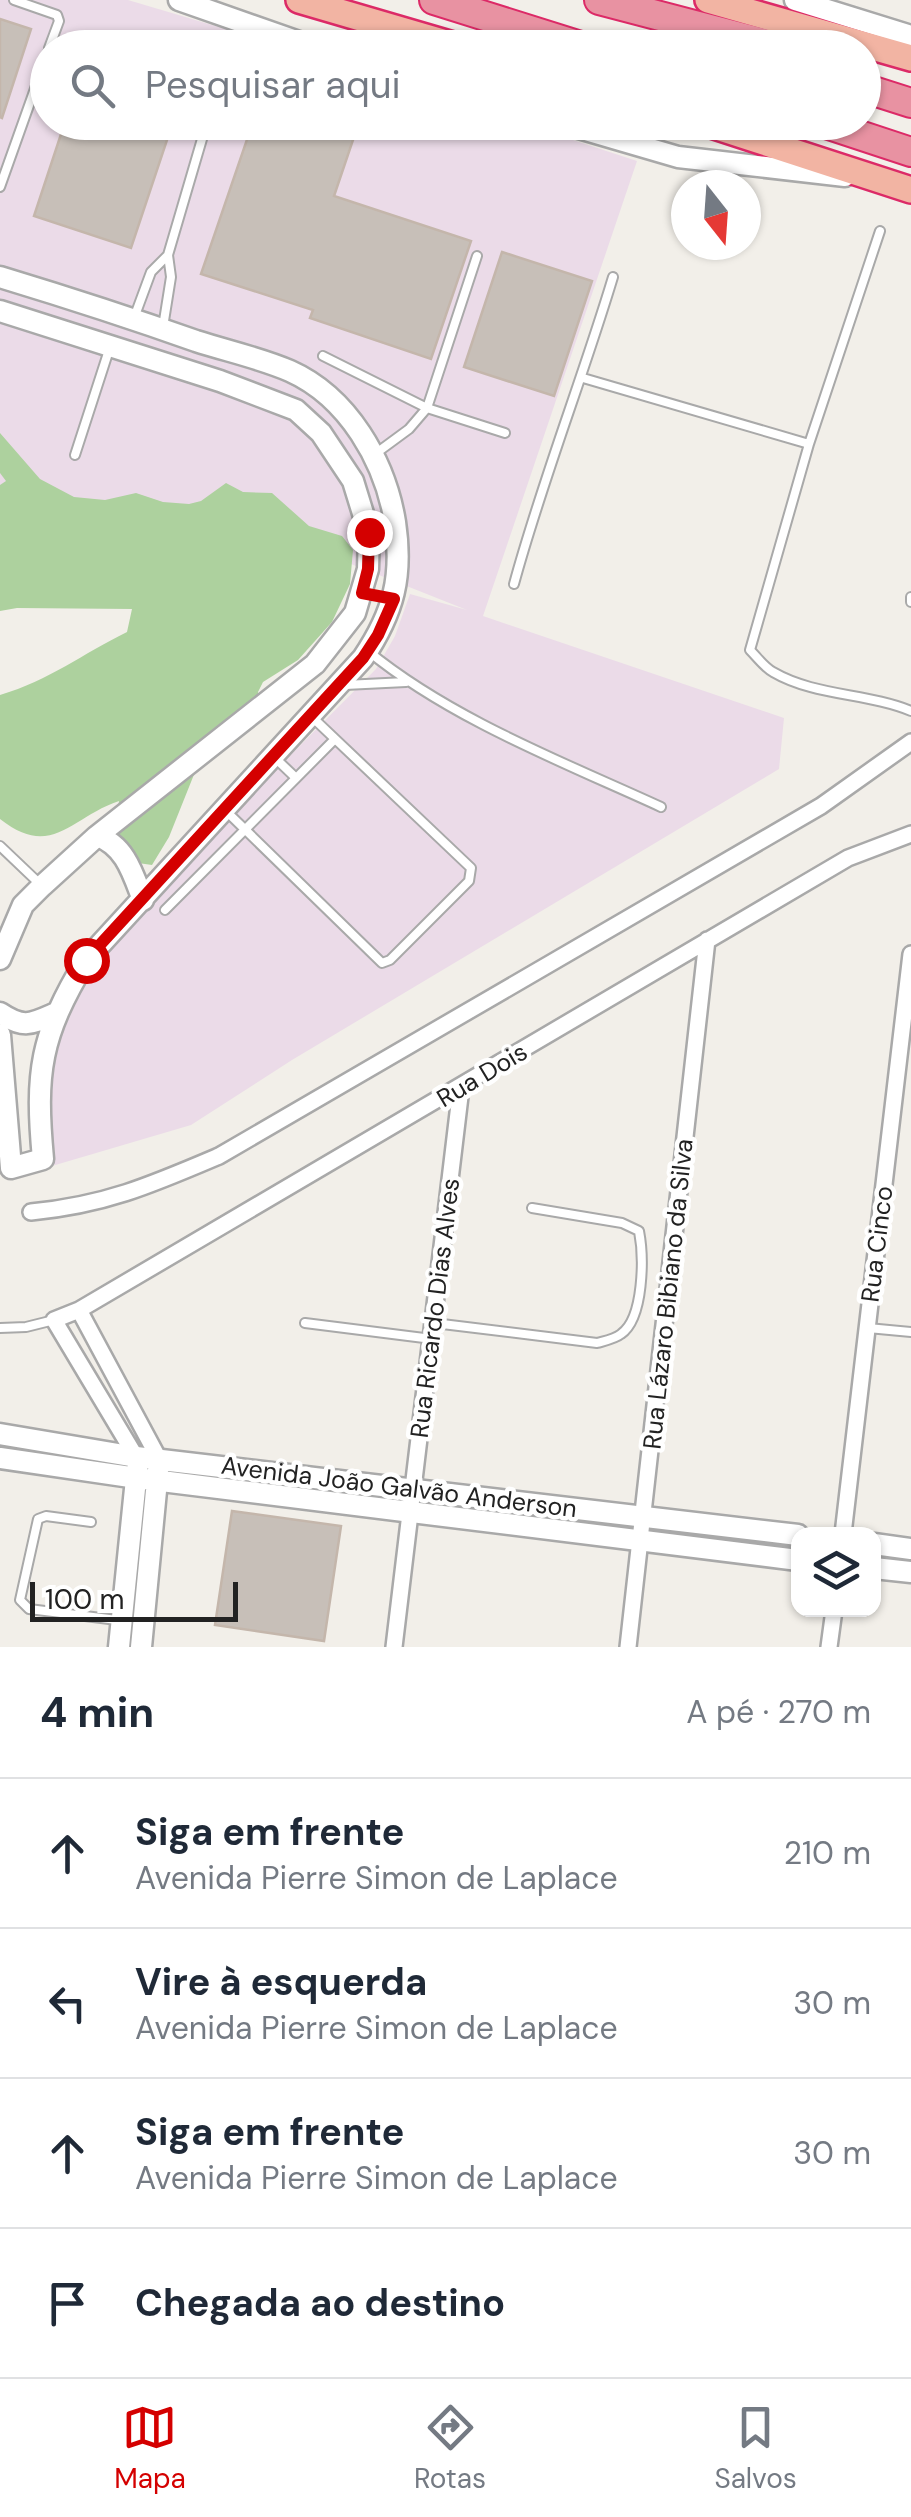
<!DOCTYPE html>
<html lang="pt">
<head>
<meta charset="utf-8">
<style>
  :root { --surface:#fff; --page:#f6f6f7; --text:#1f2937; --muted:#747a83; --line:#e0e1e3; --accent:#d40000 }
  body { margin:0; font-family:"DM Sans",sans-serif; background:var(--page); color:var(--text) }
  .controls { position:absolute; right:30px; bottom:30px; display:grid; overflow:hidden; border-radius:20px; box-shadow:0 2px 8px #0004 }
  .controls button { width:90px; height:90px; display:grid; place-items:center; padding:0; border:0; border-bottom:2px solid var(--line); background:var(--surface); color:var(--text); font:50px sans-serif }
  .compass { position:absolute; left:671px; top:170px; width:90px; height:90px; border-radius:50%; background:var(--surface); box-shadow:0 2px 8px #0004; rotate:163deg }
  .scale { position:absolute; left:30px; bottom:25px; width:208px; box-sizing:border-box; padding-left:10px; border:5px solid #222; border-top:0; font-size:28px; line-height:35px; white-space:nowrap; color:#222; -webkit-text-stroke:8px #fff; paint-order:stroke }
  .stop { position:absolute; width:30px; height:30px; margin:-22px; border:8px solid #d40000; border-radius:50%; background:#fff }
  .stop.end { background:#d40000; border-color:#fff; box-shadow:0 2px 10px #0008 }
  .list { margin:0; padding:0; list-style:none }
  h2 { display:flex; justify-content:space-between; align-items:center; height:130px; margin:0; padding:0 40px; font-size:42px }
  h2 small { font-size:32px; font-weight:400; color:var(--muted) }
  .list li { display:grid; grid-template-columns:65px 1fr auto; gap:30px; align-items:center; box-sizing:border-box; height:150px; padding:0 40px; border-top:2px solid var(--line) }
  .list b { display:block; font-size:38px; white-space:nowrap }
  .list p { margin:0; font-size:32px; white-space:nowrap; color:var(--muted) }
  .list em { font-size:32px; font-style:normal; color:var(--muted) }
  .icon { flex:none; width:55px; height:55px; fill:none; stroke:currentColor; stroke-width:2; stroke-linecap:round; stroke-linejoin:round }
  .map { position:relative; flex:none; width:911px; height:1647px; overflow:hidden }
  .search { position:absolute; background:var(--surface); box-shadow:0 2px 8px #0004; left:30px; right:30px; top:30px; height:110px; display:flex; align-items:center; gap:25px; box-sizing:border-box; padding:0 35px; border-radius:55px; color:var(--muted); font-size:38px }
  .sheet { height:730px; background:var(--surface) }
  nav { display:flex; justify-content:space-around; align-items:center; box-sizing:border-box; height:140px; border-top:2px solid var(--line); background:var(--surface); font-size:28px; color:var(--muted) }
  nav a { display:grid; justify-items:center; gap:5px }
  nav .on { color:var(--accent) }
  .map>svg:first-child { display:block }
</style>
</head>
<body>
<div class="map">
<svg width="911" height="1647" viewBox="0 0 911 1647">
  <rect width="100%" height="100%" fill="#f2efe9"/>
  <path fill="#ebdbe8" d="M 0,0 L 128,0 L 286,47 L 48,48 L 48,122 L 521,123 L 637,161 L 483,616 L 784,718 L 779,769 L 292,1060 L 191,1125 L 52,1166 L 47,1089 L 67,999 L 140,907 L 376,669 L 395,636 L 410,594 L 467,610 L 263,529 L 0,547 Z"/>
  <path fill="#add19e" d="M 0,433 L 40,479 L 74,497 L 105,500 L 136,493 L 163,502 L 189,504 L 201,501 L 226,483 L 243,492 L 272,493 L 309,526 L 342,536 L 353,550 L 350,584 L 332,622 L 298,660 L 263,682 L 258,692 L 259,705 L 197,767 L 169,837 L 152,865 L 138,863 C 114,839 114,833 119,801 C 71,817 52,860 0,819 L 0,695 C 50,680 82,654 127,632 L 132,609 L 17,608 L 0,611 L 0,485 L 6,481 L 0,473 Z"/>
  <path fill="#c7bfb8" stroke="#c4b6ab" stroke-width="2.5" d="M 0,19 L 31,29 L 2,118 L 0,117 Z
    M 65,122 L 173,122 L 131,248 L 34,216 Z
    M 253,122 L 323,122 L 355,134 L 334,196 L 471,241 L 431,359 L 310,318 L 313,310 L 201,274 Z
    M 502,252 L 592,281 L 554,396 L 464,367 Z
    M 232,1511 L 341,1526 L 324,1641 L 215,1625 Z"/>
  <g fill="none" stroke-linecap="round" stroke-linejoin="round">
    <defs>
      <path id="service" d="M 14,0 L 57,15 L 59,21 L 49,48
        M 0,187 L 48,52
        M 880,231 L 809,444 L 750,650 C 757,657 764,667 773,672 C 814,696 867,693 911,711
        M 134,318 L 151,272 L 168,255
        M 163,327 L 171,277 L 168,255 L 207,122
        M 323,356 L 427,408 L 505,433
        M 583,378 L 809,444
        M 375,454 L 409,429 L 427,408 L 477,256
        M 75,455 L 109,350
        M 514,584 C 542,481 582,380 613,277
        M 911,597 L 911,602
        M 368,651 C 451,719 563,762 661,807
        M 345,685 L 406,682
        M 274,757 L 296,778
        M 225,810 L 382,963 L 390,960 L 469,881 L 471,868 L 312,717
        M 0,846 L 42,886
        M 165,910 L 335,739
        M 305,1323 L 432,1339
        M 434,1323 L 597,1343 C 604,1341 615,1339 621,1334 C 644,1318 644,1257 639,1231 L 622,1223 L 532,1208
        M 0,1328 L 26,1327 L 54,1320
        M 868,1328 L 911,1332
        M 91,1522 L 46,1516 L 38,1519 L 20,1600 L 29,1609 L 117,1620"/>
      <path id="minor" d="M 31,1212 C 105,1205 151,1185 219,1156 L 821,806 L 911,742
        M 79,1310 L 159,1459
        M 136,1457 L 54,1320 L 79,1310 L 848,858 L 911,834
        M 843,1534 L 911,954
        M 394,1647 L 461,1088
        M 628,1647 L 707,940
        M 829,1647 L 834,1610"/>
      <path id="tertiary" d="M 179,0 L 316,48
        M 795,0 L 911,36
        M 558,122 L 678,157 L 845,176
        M 0,277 C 66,297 131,318 196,341 C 227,351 260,358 290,371 C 348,397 385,461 395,522 C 403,576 394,612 363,658 L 86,960 C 40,1036 35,1072 43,1159 L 11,1168 L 0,1035
        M 0,311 L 220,381 L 296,410 L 321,433 L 353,481 L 369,533 L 368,569 L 355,613 L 315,664 L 97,836 L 42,886 L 23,905 L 0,959
        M 97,836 C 125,845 133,874 143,900
        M 0,1013 C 24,1029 31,1024 56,1013
        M 0,1434 L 136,1457 L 798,1535
        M 0,1458 L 137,1478 L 798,1560
        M 874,1544 L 911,1549
        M 874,1568 L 911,1572
        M 119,1647 L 137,1469
        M 141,1647 L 158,1470"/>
      <path id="trunk" d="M 299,0 L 463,48
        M 708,0 L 911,58
        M 702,122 L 911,190"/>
      <path id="motorway" d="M 434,0 L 587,48
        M 599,0 L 782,48
        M 864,88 L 911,103
        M 820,122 L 911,152"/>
    </defs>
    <use href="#service" stroke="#a9a9a9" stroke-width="12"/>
    <use href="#minor" stroke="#a9a9a9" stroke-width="20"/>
    <use href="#tertiary" stroke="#a9a9a9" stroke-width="25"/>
    <use href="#trunk" stroke="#dc2a67" stroke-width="30"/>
    <use href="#motorway" stroke="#dc2a67" stroke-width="32"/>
    <use href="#service" stroke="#fff" stroke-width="8"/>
    <use href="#minor" stroke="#fff" stroke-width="15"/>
    <use href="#tertiary" stroke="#fff" stroke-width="20"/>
    <use href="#trunk" stroke="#f2b4a3" stroke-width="25"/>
    <use href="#motorway" stroke="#e892a2" stroke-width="28"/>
  </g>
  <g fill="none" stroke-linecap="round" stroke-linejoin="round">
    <path stroke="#d40000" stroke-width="12" d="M 86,960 L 363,658 L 378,635 L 394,599 L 362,593 L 368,569 L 369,532"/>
  </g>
  <g text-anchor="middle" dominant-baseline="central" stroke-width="9" stroke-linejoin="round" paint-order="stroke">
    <g font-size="25" fill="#222" stroke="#fff">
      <text transform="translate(482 1075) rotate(-31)">Rua Dois</text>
      <text transform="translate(877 1244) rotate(-83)">Rua Cinco</text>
      <text transform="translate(668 1294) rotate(-84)">Rua Lázaro Bibiano da Silva</text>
      <text transform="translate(435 1308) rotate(-83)">Rua Ricardo Dias Alves</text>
      <text transform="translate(399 1487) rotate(7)">Avenida João Galvão Anderson</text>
    </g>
  </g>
</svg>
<div class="controls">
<button><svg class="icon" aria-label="layers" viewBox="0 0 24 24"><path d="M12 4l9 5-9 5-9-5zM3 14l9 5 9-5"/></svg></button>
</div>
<svg class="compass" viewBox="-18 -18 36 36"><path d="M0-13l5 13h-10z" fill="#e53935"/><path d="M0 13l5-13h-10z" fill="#747a83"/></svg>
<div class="scale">100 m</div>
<div class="stop" style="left:86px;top:960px"></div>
<div class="stop end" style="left:369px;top:532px"></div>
<div class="search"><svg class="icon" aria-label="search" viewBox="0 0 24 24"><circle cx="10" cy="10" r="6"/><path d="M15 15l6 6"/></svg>Pesquisar aqui</div>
</div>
<section class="sheet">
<h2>4 min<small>A pé · 270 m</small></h2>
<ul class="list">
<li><svg class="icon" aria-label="ahead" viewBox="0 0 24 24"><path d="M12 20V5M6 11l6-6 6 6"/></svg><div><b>Siga em frente</b><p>Avenida Pierre Simon de Laplace</p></div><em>210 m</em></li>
<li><svg class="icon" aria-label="left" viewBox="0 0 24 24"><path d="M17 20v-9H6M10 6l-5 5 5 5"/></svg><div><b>Vire à esquerda</b><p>Avenida Pierre Simon de Laplace</p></div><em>30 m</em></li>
<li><svg class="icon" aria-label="ahead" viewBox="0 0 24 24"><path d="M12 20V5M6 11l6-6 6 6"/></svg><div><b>Siga em frente</b><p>Avenida Pierre Simon de Laplace</p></div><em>30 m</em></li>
<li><svg class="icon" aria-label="arrive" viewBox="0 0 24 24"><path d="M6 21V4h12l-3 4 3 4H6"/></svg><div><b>Chegada ao destino</b></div></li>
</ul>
</section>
<nav>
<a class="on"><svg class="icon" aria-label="map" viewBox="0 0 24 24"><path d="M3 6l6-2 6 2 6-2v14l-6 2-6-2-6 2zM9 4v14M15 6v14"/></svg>Mapa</a>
<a><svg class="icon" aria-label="directions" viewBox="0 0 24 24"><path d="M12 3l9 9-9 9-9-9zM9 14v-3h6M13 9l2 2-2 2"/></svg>Rotas</a>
<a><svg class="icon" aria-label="saved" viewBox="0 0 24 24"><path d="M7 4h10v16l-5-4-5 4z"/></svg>Salvos</a>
</nav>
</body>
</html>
